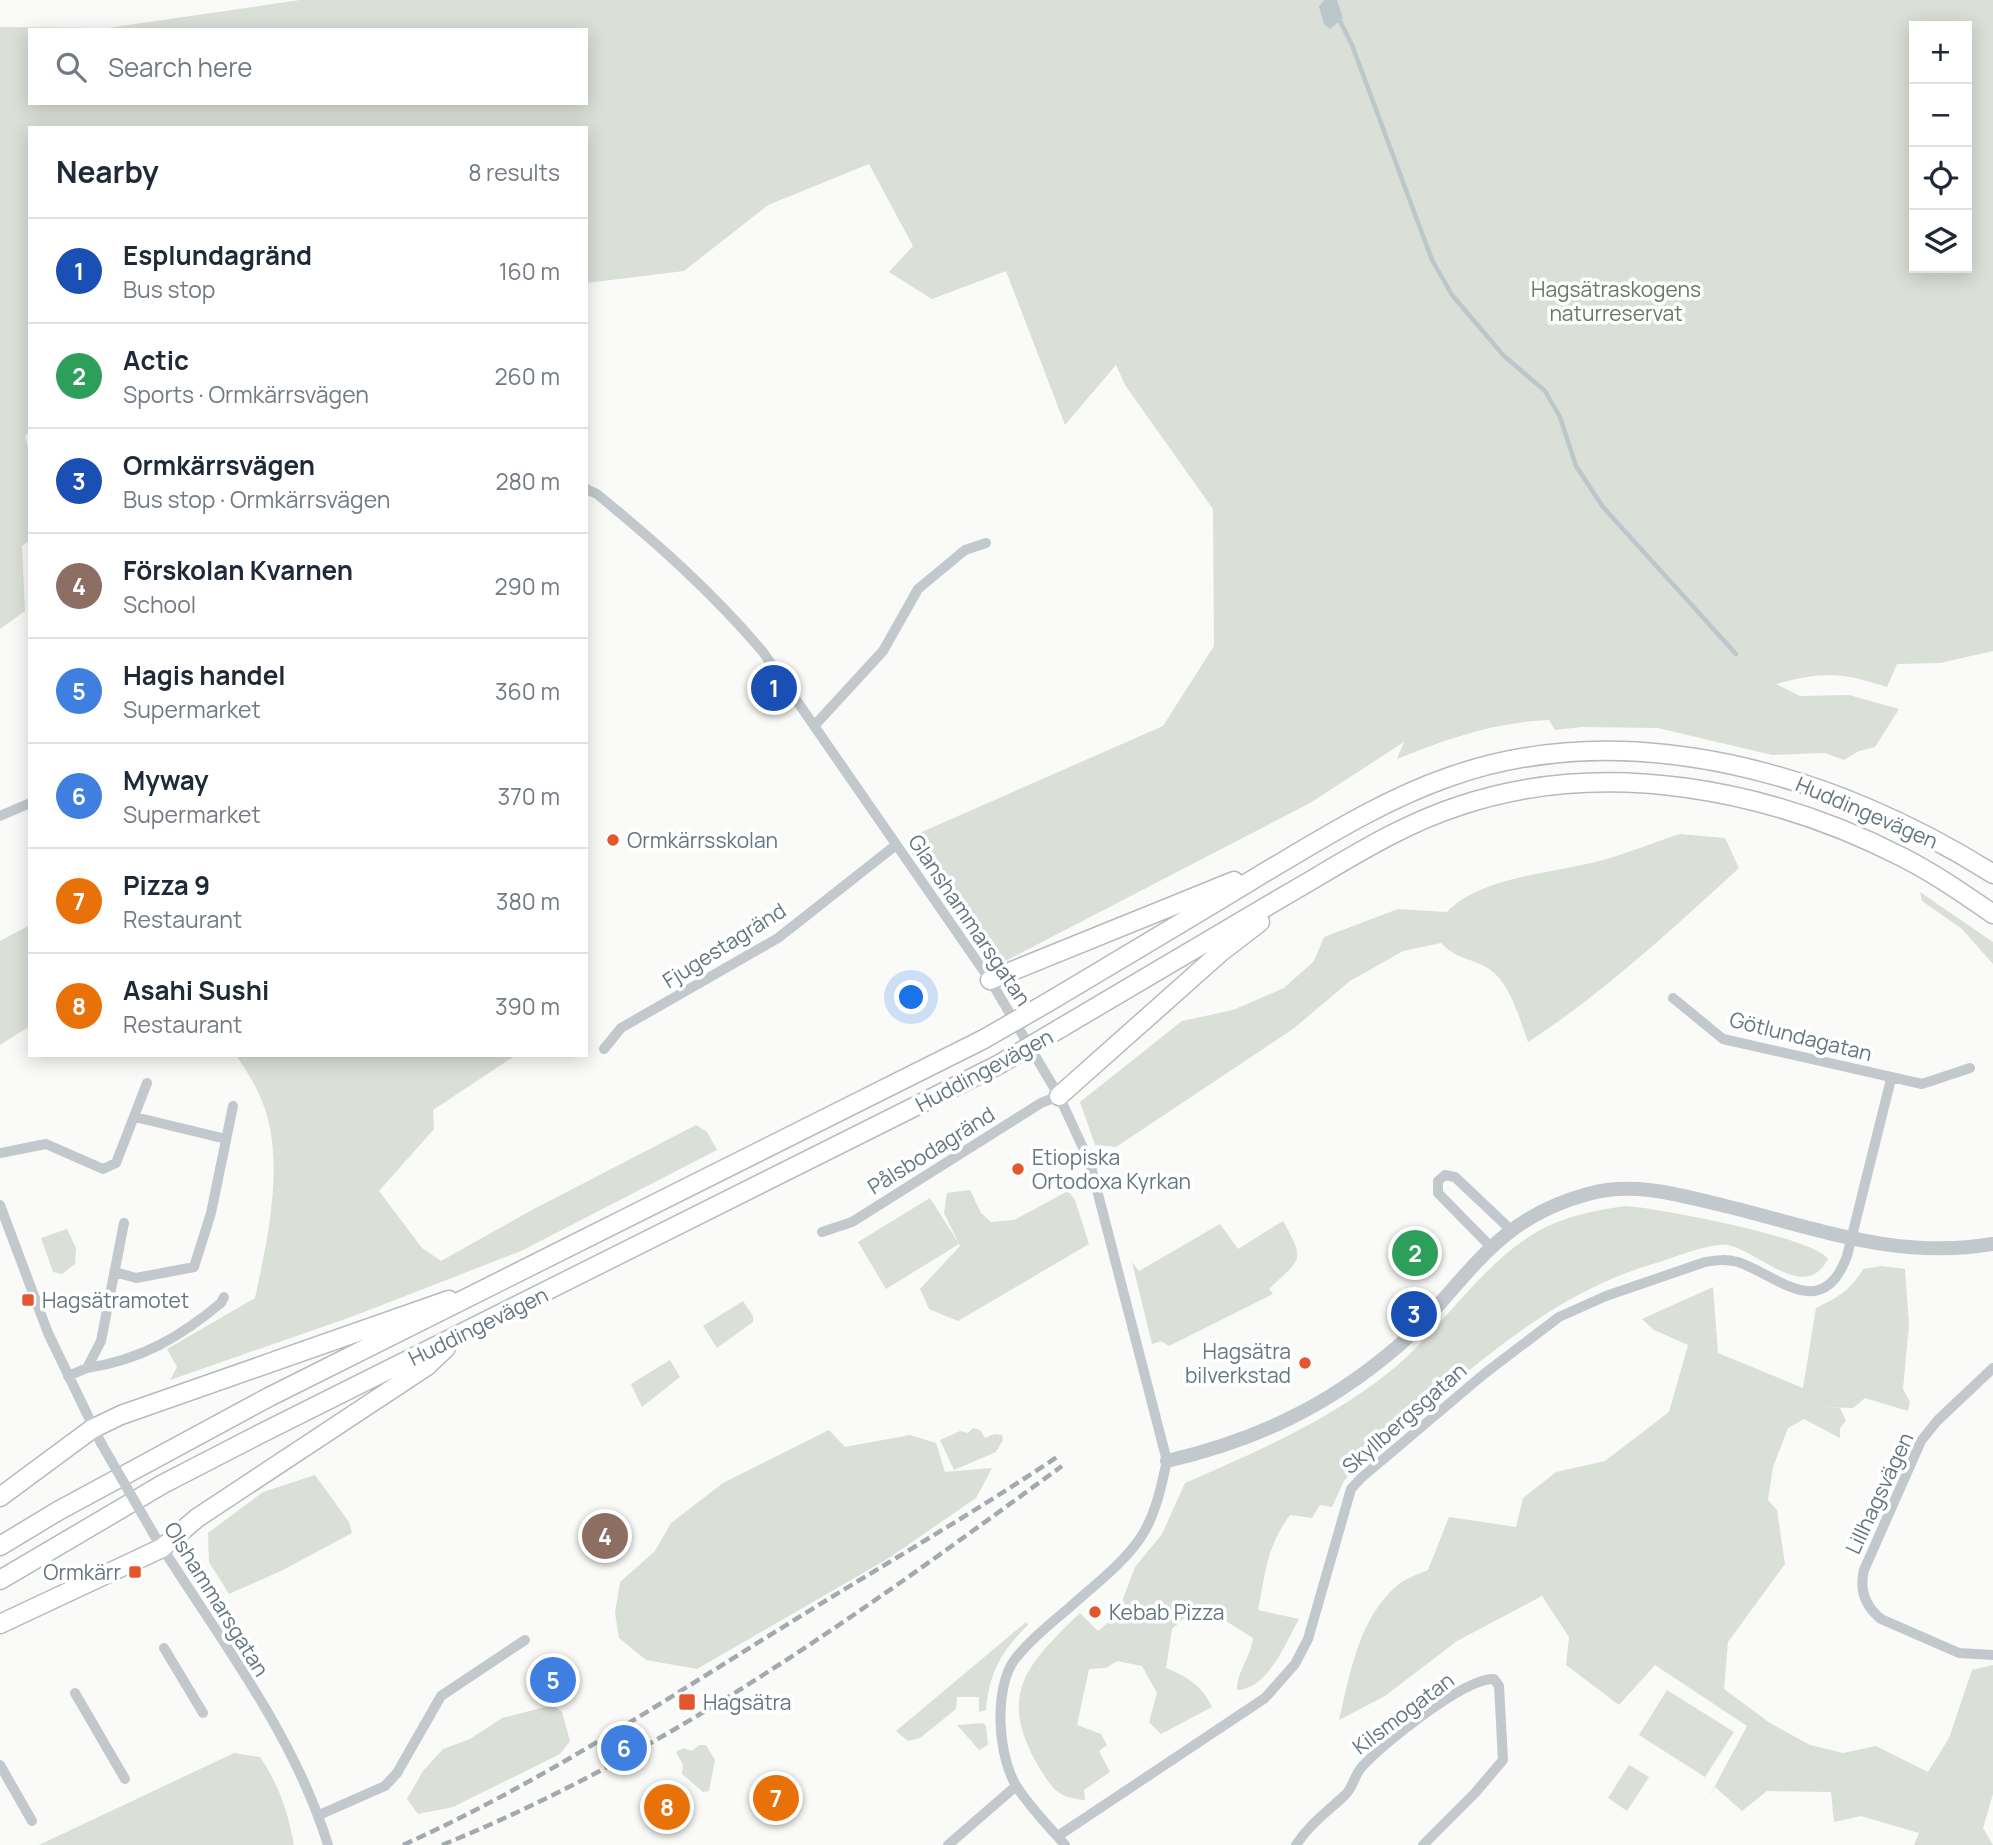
<!DOCTYPE html>
<html lang="en">
<head>
<meta charset="utf-8">
<style>
  :root { --surface:#fff; --page:#f6f6f7; --text:#1f2937; --muted:#747a83; --line:#e0e1e3; --accent:#e4572e }
  body { margin:0; font-family:Manrope,sans-serif; background:var(--page); color:var(--text) }
  .controls { position:absolute; right:21px; top:21px; display:grid; overflow:hidden; border-radius:0px; box-shadow:0 4px 18px #0003 }
  .controls button { width:63px; height:63px; display:grid; place-items:center; padding:0; border:0; border-bottom:2px solid var(--line); background:var(--surface); color:var(--text); font:35px sans-serif }
  .you { position:absolute; left:912px; top:998px; width:24px; height:24px; margin:-18px; border:5px solid #fff; border-radius:50%; background:#1a73e8; box-shadow:0 0 0 10px #1a73e833 }
  .badge { display:grid; place-items:center; width:46px; height:46px; border-radius:50%; background:var(--accent); color:#fff; font-size:23px; font-weight:700 }
  .pin { position:absolute; translate:-50% -50%; border:4px solid #fff; box-shadow:0 2px 7px #0006 }
  .list { margin:0; padding:0; list-style:none }
  h2 { display:flex; justify-content:space-between; align-items:center; height:91px; margin:0; padding:0 28px; font-size:30px }
  h2 small { font-size:23px; font-weight:400; color:var(--muted) }
  .list li { display:grid; grid-template-columns:46px 1fr auto; gap:21px; align-items:center; box-sizing:border-box; height:105px; padding:0 28px; border-top:2px solid var(--line) }
  .list b { display:block; font-size:26px; white-space:nowrap }
  .list p { margin:0; font-size:23px; white-space:nowrap; color:var(--muted) }
  .list em { font-size:23px; font-style:normal; color:var(--muted) }
  .icon { flex:none; width:38px; height:38px; fill:none; stroke:currentColor; stroke-width:2; stroke-linecap:round; stroke-linejoin:round }
  .map { position:relative; flex:none; width:1993px; height:1845px; overflow:hidden }
  .search { position:absolute; background:var(--surface); box-shadow:0 4px 18px #0003; left:28px; top:28px; width:560px; height:77px; display:flex; align-items:center; gap:18px; box-sizing:border-box; padding:0 24px; border-radius:0px; color:var(--muted); font-size:26px }
  .panel { position:absolute; background:var(--surface); box-shadow:0 4px 18px #0003; left:28px; top:126px; width:560px; height:931px; border-radius:0px }
  .map>svg:first-child { display:block }
</style>
</head>
<body>
<div class="map">
<svg width="1993" height="1845" viewBox="0 0 1993 1845">
  <rect width="100%" height="100%" fill="#fafaf8"/>
  <path fill="#dadfd7" fill-rule="evenodd" d="M 300,0 L 1993,0 L 1993,651 L 1940,663 L 1897,664 L 1887,687 C 1840,672 1825,671 1776,684 L 1800,696 L 1849,695 L 1899,709 L 1875,747 L 1859,751 L 1844,760 L 1825,753 L 1772,755 L 1658,728 L 1582,727 L 1555,730 L 1549,720 C 1496,722 1446,739 1397,759 L 1404,742 L 1310,803 L 996,966 L 915,835 L 1163,726 L 1214,646 L 1213,509 L 1125,385 L 1116,365 L 1065,425 L 1006,271 L 932,299 L 889,272 L 913,246 L 869,164 L 768,205 L 684,271 L 586,283 L 586,128 L 30,128 L 30,431 L 25,436 L 30,455 L 30,540 L 22,546 L 25,611 L 0,629 L 0,27 L 108,28 ZM 1914,26 L 1967,26 L 1967,268 L 1914,268 ZM 30,30 L 586,30 L 586,103 L 30,103 Z
    M 1680,834 L 1725,838 L 1739,868 C 1672,929 1604,993 1528,1042 C 1519,1018 1510,979 1484,966 C 1466,957 1457,959 1441,943 L 1403,951 L 1350,981 L 1293,1029 L 1116,1147 L 1095,1145 L 1080,1102 L 1182,1021 L 1233,1010 L 1284,988 L 1314,961 L 1324,937 L 1398,909 L 1447,912 C 1481,876 1557,873 1603,860 C 1629,853 1654,842 1680,834 Z
    M 1920,892 L 1993,942 L 1993,964 L 1962,929 L 1922,901 Z
    M 30,925 L 30,1026 L 0,1045 L 0,941 Z
    M 236,1055 L 516,1055 L 433,1110 L 434,1129 L 379,1191 L 422,1248 L 441,1261 L 532,1210 L 696,1125 L 707,1132 L 717,1150 L 521,1251 L 351,1317 L 170,1380 L 177,1367 L 167,1349 L 255,1298 C 268,1237 288,1151 258,1092 C 252,1079 244,1067 236,1055 Z
    M 970,1190 L 981,1213 L 991,1222 L 1014,1220 L 1068,1191 L 1075,1200 L 1089,1244 L 958,1321 L 929,1309 L 920,1289 L 960,1246 L 944,1213 L 947,1193 Z
    M 930,1198 L 959,1244 L 886,1289 L 858,1242 Z
    M 1626,1206 C 1657,1208 1813,1237 1828,1259 C 1805,1303 1760,1252 1728,1245 C 1711,1242 1673,1258 1656,1263 C 1537,1297 1449,1390 1356,1467 L 1344,1481 L 1332,1507 L 1320,1505 L 1312,1518 L 1290,1515 C 1266,1548 1266,1571 1258,1610 L 1299,1619 C 1286,1642 1268,1689 1237,1690 C 1237,1671 1251,1657 1253,1638 L 1205,1608 L 1193,1619 L 1183,1619 L 1172,1629 L 1166,1668 C 1187,1677 1202,1685 1212,1707 L 1161,1734 L 1149,1722 L 1157,1693 L 1142,1666 L 1117,1661 L 1106,1668 L 1089,1669 L 1077,1725 L 1101,1734 L 1107,1745 L 1099,1751 L 1110,1772 L 1084,1790 L 1085,1800 C 1059,1798 1053,1790 1040,1769 C 996,1695 1026,1665 1080,1613 L 1098,1631 L 1117,1615 L 1135,1567 L 1162,1534 L 1185,1483 C 1258,1451 1331,1420 1393,1369 C 1445,1326 1483,1260 1544,1228 C 1570,1215 1597,1210 1626,1206 Z
    M 1283,1221 C 1306,1262 1301,1258 1269,1289 L 1273,1294 L 1169,1346 L 1161,1341 L 1152,1344 L 1132,1262 L 1139,1271 L 1220,1224 L 1238,1249 Z
    M 67,1229 L 76,1248 L 75,1264 L 62,1274 L 53,1272 L 41,1238 Z
    M 1882,1266 L 1905,1269 L 1909,1325 L 1903,1389 L 1910,1402 L 1908,1411 L 1865,1398 L 1853,1408 L 1822,1407 L 1840,1408 L 1846,1421 L 1840,1428 L 1840,1438 L 1804,1419 L 1788,1428 L 1773,1467 L 1768,1500 L 1777,1510 L 1785,1564 L 1728,1642 L 1724,1689 L 1770,1723 L 1810,1745 L 1843,1753 L 1876,1746 L 1928,1772 L 1949,1738 L 1972,1670 L 1993,1665 L 1993,1794 L 1983,1828 L 1993,1845 L 1914,1845 L 1919,1833 L 1861,1816 L 1834,1822 L 1831,1792 L 1767,1791 L 1742,1811 L 1715,1787 L 1709,1797 L 1747,1726 L 1655,1665 L 1619,1705 L 1566,1665 L 1569,1637 L 1542,1596 L 1457,1641 L 1385,1696 L 1339,1720 C 1350,1674 1359,1616 1399,1584 C 1407,1578 1419,1574 1428,1570 L 1449,1517 L 1516,1527 L 1523,1498 L 1556,1472 L 1605,1461 L 1669,1412 L 1688,1345 L 1654,1330 L 1642,1319 L 1713,1287 L 1718,1353 L 1803,1388 L 1816,1308 C 1837,1298 1851,1290 1863,1269 Z
    M 743,1301 L 753,1316 L 753,1322 L 717,1348 L 703,1326 Z
    M 670,1360 L 680,1377 L 642,1407 L 631,1384 Z
    M 973,1428 L 980,1430 L 985,1438 L 994,1434 L 1002,1435 L 1003,1440 L 996,1452 L 954,1470 L 940,1440 L 960,1431 L 968,1433 Z
    M 829,1430 L 845,1447 L 910,1435 L 936,1443 L 945,1472 L 992,1468 L 976,1498 L 889,1558 L 697,1669 L 646,1660 L 619,1638 L 615,1613 L 620,1582 L 655,1551 L 671,1523 L 723,1483 Z
    M 315,1475 L 349,1522 L 352,1533 L 283,1570 L 229,1594 L 209,1562 L 208,1533 L 263,1492 Z
    M 1026,1622 L 1028,1625 C 1002,1650 989,1673 986,1710 L 979,1712 L 979,1697 L 957,1697 L 956,1709 L 920,1738 L 908,1741 L 896,1731 Z
    M 1667,1690 L 1734,1732 L 1705,1777 L 1639,1735 Z
    M 553,1705 L 562,1712 L 570,1741 L 560,1754 L 453,1807 L 418,1814 L 407,1799 L 423,1771 L 443,1749 L 470,1739 L 502,1718 Z
    M 983,1723 L 986,1726 L 988,1745 L 979,1750 L 957,1725 Z
    M 699,1745 L 706,1745 L 715,1760 L 709,1791 L 703,1792 L 682,1774 L 683,1765 L 676,1752 L 683,1748 L 692,1751 Z
    M 234,1753 L 260,1757 C 279,1785 288,1812 294,1845 L 39,1845 Z
    M 1629,1765 L 1649,1777 L 1627,1811 L 1608,1798 Z"/>
  <path fill="#bbc7cb" d="M 1324,0 L 1337,0 L 1343,18 L 1330,29 L 1324,24 L 1319,7 Z"/>
  <g fill="none" stroke-linecap="round" stroke-linejoin="round">
    <path stroke="#bbc7cb" stroke-width="4.5" d="M 1338,17 L 1352,45 L 1432,260 L 1452,295 L 1504,356 L 1545,391 L 1560,417 L 1576,466 L 1603,507 L 1736,654"/>
    <defs>
      <path id="primary" d="M 990,980 L 1234,881
        M 1045,1004 C 1117,961 1190,918 1262,874 C 1323,838 1383,800 1449,777 C 1630,713 1837,775 1993,874
        M 1059,1029 C 1134,985 1210,940 1286,895 C 1342,863 1397,826 1459,806 C 1604,757 1770,789 1904,858 C 1935,874 1964,894 1993,914
        M 1059,1096 L 1221,952 L 1260,922
        M 0,1497 L 92,1429 L 121,1415 L 449,1300
        M 0,1546 L 58,1511 L 269,1397 L 984,1039
        M 0,1580 L 163,1484 L 256,1436 L 998,1065
        M 0,1624 L 162,1548 L 197,1518 L 427,1366 L 446,1348"/>
    </defs>
    <use href="#primary" stroke="#b5babe" stroke-width="21"/>
    <path stroke="#c3c8cc" stroke-width="10" d="M 586,489 L 597,494 C 657,543 713,593 763,652 L 990,980 L 1059,1096 L 1090,1163 L 1167,1461 C 1161,1487 1156,1514 1141,1537 C 1123,1564 1093,1586 1069,1608 C 1050,1624 1030,1640 1015,1659 C 993,1688 998,1758 1017,1787 C 1030,1808 1049,1826 1065,1845
      M 814,726 L 883,651 L 918,589 L 965,550 L 986,543
      M 0,816 L 30,803
      M 1673,998 L 1723,1039 L 1922,1084 L 1970,1068
      M 604,1049 L 621,1028 L 778,938 L 896,845
      M 135,1117 L 226,1139
      M 0,1153 L 46,1144 L 103,1169 L 116,1163 L 147,1083
      M 0,1205 L 48,1333 L 101,1443
      M 822,1232 L 852,1222 L 1041,1103 L 1059,1096
      M 1490,1246 L 1438,1193 L 1438,1181 L 1445,1175 L 1455,1177 L 1510,1229
      M 115,1272 L 136,1278 L 194,1267 L 211,1213 L 233,1106
      M 87,1368 C 141,1360 180,1337 221,1303 L 224,1297
      M 1993,1368 L 1937,1421 L 1921,1441 L 1864,1570 C 1859,1590 1865,1606 1881,1619 L 1959,1653 L 1993,1655
      M 68,1376 L 87,1368 L 101,1341 L 124,1223
      M 153,1533 C 215,1633 293,1731 328,1845
      M 164,1648 L 203,1713
      M 75,1693 L 125,1779
      M 0,1765 L 32,1821
      M 319,1815 L 385,1786 L 397,1773 L 441,1696 L 525,1640
      M 1058,1836 L 1265,1698 L 1295,1664 L 1308,1639 L 1351,1489 L 1361,1478 L 1484,1374 L 1559,1317 L 1606,1296 L 1705,1262 C 1717,1260 1726,1259 1738,1262 C 1777,1275 1822,1324 1847,1256 L 1891,1079
      M 948,1845 L 1016,1786
      M 1296,1845 C 1309,1825 1327,1812 1345,1795 C 1353,1788 1354,1776 1361,1768 C 1382,1744 1464,1678 1494,1679 L 1499,1686 L 1503,1760 L 1475,1793 L 1423,1845"/>
    <path stroke="#c3c8cc" stroke-width="14" d="M 1167,1461 C 1256,1440 1327,1407 1397,1347 C 1465,1287 1489,1220 1588,1194 C 1630,1182 1672,1193 1713,1203 C 1808,1225 1893,1261 1993,1244"/>
    <use href="#primary" stroke="#fff" stroke-width="18"/>
    <path stroke="#a2aab0" stroke-width="4.5" stroke-dasharray="10 5" stroke-linecap="butt" d="M 403,1845 C 541,1783 668,1698 796,1619 C 883,1565 972,1514 1057,1457
      M 442,1845 C 669,1753 866,1609 1062,1466"/>
    <defs>
      <path id="primary-bridge" d="M 984,1039 L 1045,1004
        M 998,1065 L 1059,1029"/>
    </defs>
    <use href="#primary-bridge" stroke="#b5babe" stroke-width="21" stroke-linecap="butt"/>
    <path stroke="#c3c8cc" stroke-width="10" d="M 101,1443 L 153,1533"/>
    <use href="#primary-bridge" stroke="#fff" stroke-width="18"/>
  </g>
  <g fill="#e4572e" stroke="#fff" stroke-width="2.5">
    <circle cx="613" cy="840" r="7"/>
    <circle cx="1018" cy="1169" r="7"/>
    <rect x="21" y="1293" width="14" height="14" rx="3.5"/>
    <circle cx="1305" cy="1363" r="7"/>
    <rect x="128" y="1565" width="14" height="14" rx="3.5"/>
    <circle cx="1095" cy="1612" r="7"/>
    <rect x="678" y="1693" width="18" height="18" rx="3.5"/>
  </g>
  <g text-anchor="middle" dominant-baseline="central" stroke-width="7" stroke-linejoin="round" paint-order="stroke">
    <g font-size="21" fill="#687a64" stroke="#fff">
      <text x="1616" y="289">Hagsätraskogens<tspan x="1616" dy="24">naturreservat</tspan></text>
    </g>
    <g font-size="21" fill="#657683" stroke="#fff">
      <text transform="translate(1867 812) rotate(23)">Huddingevägen</text>
      <text transform="translate(970 920) rotate(56)">Glanshammarsgatan</text>
      <text transform="translate(724 945) rotate(-32)">Fjugestagränd</text>
      <text transform="translate(1801 1036) rotate(14)">Götlundagatan</text>
      <text transform="translate(984 1070) rotate(-28)">Huddingevägen</text>
      <text transform="translate(931 1150) rotate(-32)">Pålsbodagränd</text>
      <text transform="translate(478 1326) rotate(-26)">Huddingevägen</text>
      <text transform="translate(1404 1418) rotate(-41)">Skyllbergsgatan</text>
      <text transform="translate(1879 1493) rotate(-65)">Lillhagsvägen</text>
      <text transform="translate(217 1599) rotate(58)">Olshammarsgatan</text>
      <text transform="translate(1403 1713) rotate(-37)">Kilsmogatan</text>
    </g>
    <g font-size="21" fill="#657683" stroke="#fff" text-anchor="start">
      <text x="627" y="840">Ormkärrsskolan</text>
      <text x="1032" y="1157">Etiopiska<tspan x="1032" dy="24">Ortodoxa Kyrkan</tspan></text>
      <text x="42" y="1300">Hagsätramotet</text>
      <text x="1291" y="1351" text-anchor="end">Hagsätra<tspan x="1291" dy="24">bilverkstad</tspan></text>
      <text x="121" y="1572" text-anchor="end">Ormkärr</text>
      <text x="1109" y="1612">Kebab Pizza</text>
      <text x="703" y="1702">Hagsätra</text>
    </g>
  </g>
</svg>
<div class="controls">
<button>+</button>
<button>−</button>
<button><svg class="icon" aria-label="locate" viewBox="0 0 24 24"><circle cx="12" cy="12" r="6"/><path d="M12 2v4M12 18v4M2 12h4M18 12h4"/></svg></button>
<button><svg class="icon" aria-label="layers" viewBox="0 0 24 24"><path d="M12 4l9 5-9 5-9-5zM3 14l9 5 9-5"/></svg></button>
</div>
<div class="you"></div>
<div class="pin badge" style="left:774px;top:688px;background:#1a4fb4">1</div>
<div class="pin badge" style="left:1415px;top:1253px;background:#2e9e5b">2</div>
<div class="pin badge" style="left:1414px;top:1314px;background:#1a4fb4">3</div>
<div class="pin badge" style="left:605px;top:1536px;background:#8d6e63">4</div>
<div class="pin badge" style="left:553px;top:1680px;background:#3f7fe0">5</div>
<div class="pin badge" style="left:624px;top:1748px;background:#3f7fe0">6</div>
<div class="pin badge" style="left:776px;top:1798px;background:#e8710a">7</div>
<div class="pin badge" style="left:667px;top:1807px;background:#e8710a">8</div>
<div class="search"><svg class="icon" aria-label="search" viewBox="0 0 24 24"><circle cx="10" cy="10" r="6"/><path d="M15 15l6 6"/></svg>Search here</div>
<section class="panel">
<h2>Nearby<small>8 results</small></h2>
<ul class="list">
<li><span class="badge" style="background:#1a4fb4">1</span><div><b>Esplundagränd</b><p>Bus stop</p></div><em>160 m</em></li>
<li><span class="badge" style="background:#2e9e5b">2</span><div><b>Actic</b><p>Sports · Ormkärrsvägen</p></div><em>260 m</em></li>
<li><span class="badge" style="background:#1a4fb4">3</span><div><b>Ormkärrsvägen</b><p>Bus stop · Ormkärrsvägen</p></div><em>280 m</em></li>
<li><span class="badge" style="background:#8d6e63">4</span><div><b>Förskolan Kvarnen</b><p>School</p></div><em>290 m</em></li>
<li><span class="badge" style="background:#3f7fe0">5</span><div><b>Hagis handel</b><p>Supermarket</p></div><em>360 m</em></li>
<li><span class="badge" style="background:#3f7fe0">6</span><div><b>Myway</b><p>Supermarket</p></div><em>370 m</em></li>
<li><span class="badge" style="background:#e8710a">7</span><div><b>Pizza 9</b><p>Restaurant</p></div><em>380 m</em></li>
<li><span class="badge" style="background:#e8710a">8</span><div><b>Asahi Sushi</b><p>Restaurant</p></div><em>390 m</em></li>
</ul>
</section>
</div>
</body>
</html>
